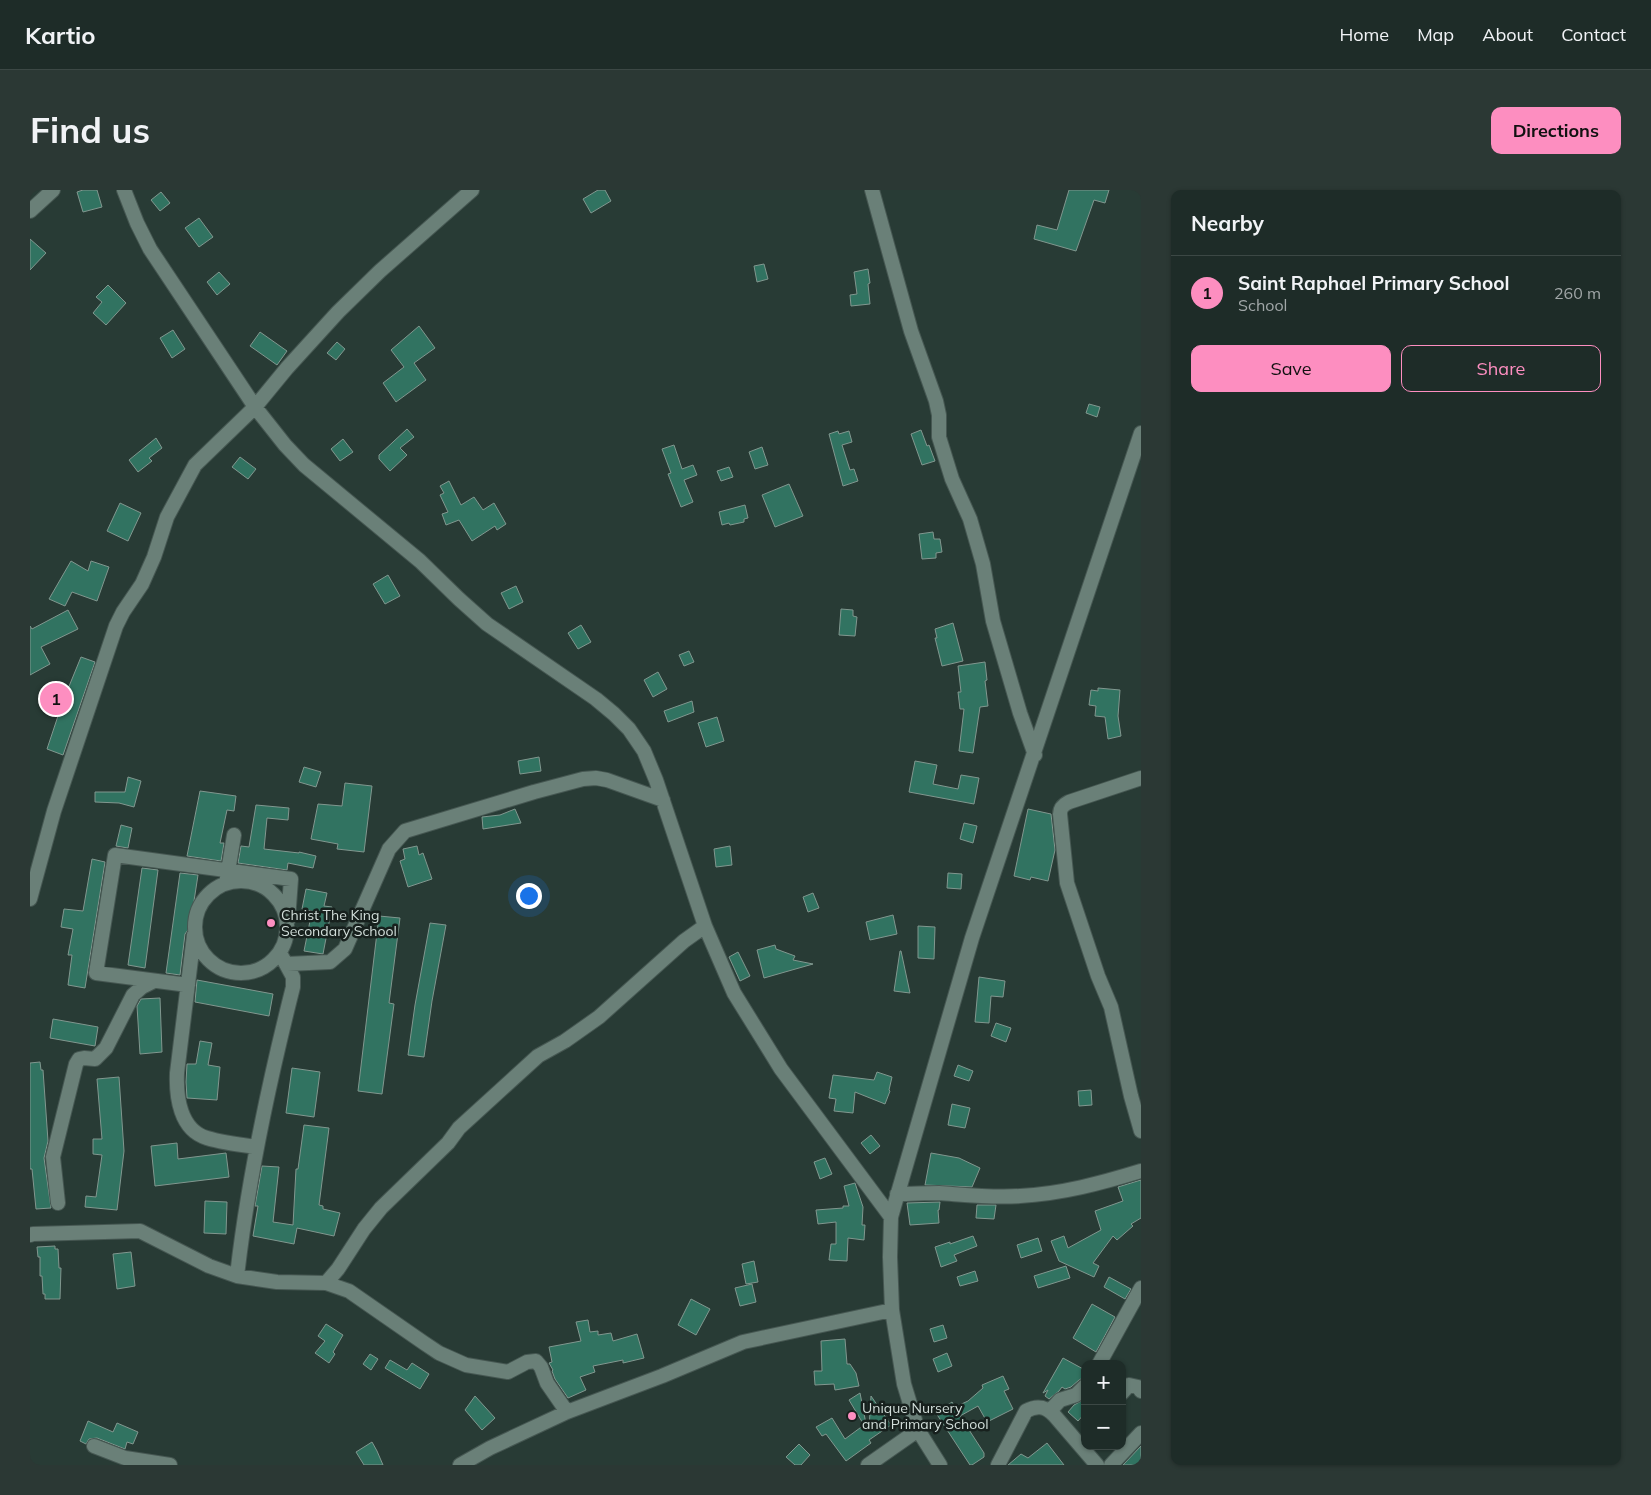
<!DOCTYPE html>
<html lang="en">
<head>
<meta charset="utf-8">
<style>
  :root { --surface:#1e2c28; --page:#2b3834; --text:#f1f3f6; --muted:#a1a7a8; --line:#3c4845; --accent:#fd8ec0 }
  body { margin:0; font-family:Mulish,sans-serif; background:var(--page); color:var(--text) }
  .controls { position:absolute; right:15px; bottom:15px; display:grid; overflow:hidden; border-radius:10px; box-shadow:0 1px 4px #0004 }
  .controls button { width:45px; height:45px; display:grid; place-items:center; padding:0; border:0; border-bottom:1px solid var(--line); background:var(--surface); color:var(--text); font:25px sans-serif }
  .you { position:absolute; left:498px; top:705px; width:18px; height:18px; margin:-12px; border:4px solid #fff; border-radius:50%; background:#1a73e8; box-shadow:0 0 0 8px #1a73e833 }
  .badge { display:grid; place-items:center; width:32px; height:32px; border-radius:50%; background:var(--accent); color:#111; font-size:16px; font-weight:700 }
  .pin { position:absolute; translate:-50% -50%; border:2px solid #fff; box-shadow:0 1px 5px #0006 }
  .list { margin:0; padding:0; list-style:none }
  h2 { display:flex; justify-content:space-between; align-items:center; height:65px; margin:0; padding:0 20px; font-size:21px }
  h2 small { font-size:16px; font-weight:400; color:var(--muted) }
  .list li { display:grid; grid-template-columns:32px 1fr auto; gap:15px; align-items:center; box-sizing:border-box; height:75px; padding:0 20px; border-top:1px solid var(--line) }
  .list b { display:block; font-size:19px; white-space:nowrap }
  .list p { margin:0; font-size:16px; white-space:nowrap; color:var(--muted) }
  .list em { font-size:16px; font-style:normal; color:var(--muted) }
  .actions { display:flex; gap:10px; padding:15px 20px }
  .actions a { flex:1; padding:11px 0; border:1px solid var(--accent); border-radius:10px; text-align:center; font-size:18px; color:var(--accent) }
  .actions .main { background:var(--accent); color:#111 }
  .map { position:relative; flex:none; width:1111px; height:1275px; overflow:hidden; border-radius:10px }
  header { display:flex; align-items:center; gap:30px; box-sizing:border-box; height:70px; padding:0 25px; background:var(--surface); border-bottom:1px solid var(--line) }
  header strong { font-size:24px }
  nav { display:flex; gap:28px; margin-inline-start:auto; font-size:18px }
  .intro { display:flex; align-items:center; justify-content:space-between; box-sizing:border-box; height:120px; padding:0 30px }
  h1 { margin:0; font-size:35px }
  .button { padding:12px 22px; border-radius:10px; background:var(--accent); color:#111; font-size:18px; font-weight:700 }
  main { display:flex; gap:30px; padding:0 30px }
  aside { flex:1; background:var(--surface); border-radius:10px; box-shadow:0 1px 4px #0004 }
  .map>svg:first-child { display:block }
</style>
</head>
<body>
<header>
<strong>Kartio</strong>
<nav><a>Home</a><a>Map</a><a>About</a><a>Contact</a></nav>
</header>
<div class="intro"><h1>Find us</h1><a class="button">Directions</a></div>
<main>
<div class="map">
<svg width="1111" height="1275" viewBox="0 0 1111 1275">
  <rect width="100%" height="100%" fill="#283b35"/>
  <path fill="#317361" stroke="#81978f" d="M 53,0 L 67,0 L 72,17 L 53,22 L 47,2 Z
    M 568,0 L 575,0 L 581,11 L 561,23 L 553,9 Z
    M 1039,0 L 1079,0 L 1075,13 L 1064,10 L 1046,61 L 1004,49 L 1007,35 L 1027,40 Z
    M 131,2 L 140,13 L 130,21 L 121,10 Z
    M 169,28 L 183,47 L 169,57 L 155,38 Z
    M 0,49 L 16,63 L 0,80 Z
    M 734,74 L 738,89 L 727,92 L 724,76 Z
    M 838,79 L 840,93 L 838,94 L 840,114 L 821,116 L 820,105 L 827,104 L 824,82 Z
    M 189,82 L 200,94 L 187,105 L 177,92 Z
    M 78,95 L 96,113 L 76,135 L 63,123 L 72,112 L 66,107 Z
    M 389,136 L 405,158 L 384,173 L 396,190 L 366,212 L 353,193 L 374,177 L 361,160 Z
    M 143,140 L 155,159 L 142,168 L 130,148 Z
    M 230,142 L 257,161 L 247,175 L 220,156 Z
    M 307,152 L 315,159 L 306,170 L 297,163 Z
    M 1059,214 L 1070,217 L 1067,227 L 1056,223 Z
    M 377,239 L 384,247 L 370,258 L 377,265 L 360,281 L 349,269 L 349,265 Z
    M 891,240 L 897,256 L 899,255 L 905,271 L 892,275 L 881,244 Z
    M 808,241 L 809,244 L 819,241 L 822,252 L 812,255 L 820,280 L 824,279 L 828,291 L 813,296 L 799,244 Z
    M 126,248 L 132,258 L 119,268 L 122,271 L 108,282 L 99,270 Z
    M 313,249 L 323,262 L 310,271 L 301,259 Z
    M 644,255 L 652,279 L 663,275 L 667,285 L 654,290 L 663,312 L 651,317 L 638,284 L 641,283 L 632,259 Z
    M 732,257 L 738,275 L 725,279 L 719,262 Z
    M 210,267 L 226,279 L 218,289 L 202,277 Z
    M 699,277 L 703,287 L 691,291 L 687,281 Z
    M 419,291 L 431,315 L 444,307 L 453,320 L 464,313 L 476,334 L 467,340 L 465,336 L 442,351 L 429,330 L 416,335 L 412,324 L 418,322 L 410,305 L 414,303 L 410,296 Z
    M 759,294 L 773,326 L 745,337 L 732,305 Z
    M 90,313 L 111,323 L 98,351 L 77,341 Z
    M 715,315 L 718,328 L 714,329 L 714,332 L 700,335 L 699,333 L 692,335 L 689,322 Z
    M 903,342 L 904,349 L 910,349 L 912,362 L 906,363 L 906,368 L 892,369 L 889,344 Z
    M 41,371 L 58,381 L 61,371 L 79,377 L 67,411 L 42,402 L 35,416 L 19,409 Z
    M 358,385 L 370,406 L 355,414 L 343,394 Z
    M 486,396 L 493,412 L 479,419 L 471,403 Z
    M 811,419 L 823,420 L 823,426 L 827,427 L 825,446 L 809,445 Z
    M 38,420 L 48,439 L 11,457 L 20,474 L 0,485 L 0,436 L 2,439 Z
    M 923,433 L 933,471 L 912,476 L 905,448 L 907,448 L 905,439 Z
    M 551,435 L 561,452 L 548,459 L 538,443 Z
    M 659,461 L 664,472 L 654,476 L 649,465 Z
    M 51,467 L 65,472 L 33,565 L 17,559 L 33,511 Z
    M 955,472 L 957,490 L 955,491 L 958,516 L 950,517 L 943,563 L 929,561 L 934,519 L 930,519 L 928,502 L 931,502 L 928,476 Z
    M 628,482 L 637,499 L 623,507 L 614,490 Z
    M 1068,498 L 1090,500 L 1088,526 L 1091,546 L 1078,549 L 1075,527 L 1065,526 L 1066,516 L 1059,515 L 1061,500 L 1068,501 Z
    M 662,511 L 664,522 L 638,532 L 634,521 Z
    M 687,527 L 694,551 L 676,557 L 668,533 Z
    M 509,567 L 511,581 L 490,584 L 488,571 Z
    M 885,571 L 907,575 L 903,594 L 928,599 L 931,585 L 949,588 L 944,614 L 879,602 Z
    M 274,577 L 291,582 L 286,597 L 269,592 Z
    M 98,587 L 111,591 L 104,617 L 89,613 L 65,612 L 65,602 L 95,602 Z
    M 315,593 L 342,596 L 334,662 L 307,659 L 308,654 L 281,649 L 288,614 L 312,616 Z
    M 170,601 L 206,606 L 204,621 L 197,620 L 190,653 L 194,653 L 191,671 L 157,666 Z
    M 226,615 L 259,618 L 258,630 L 237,628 L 234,659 L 269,663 L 269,662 L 286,666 L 283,678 L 258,673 L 257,680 L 208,673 L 211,656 L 219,657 Z
    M 485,619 L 491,633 L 453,639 L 452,627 L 470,625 Z
    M 998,619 L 1021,624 L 1025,660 L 1018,691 L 1001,687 L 1000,690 L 984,686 Z
    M 934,633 L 947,636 L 943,653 L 930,649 Z
    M 91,635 L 102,638 L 98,658 L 86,656 Z
    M 387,656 L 389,665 L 393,663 L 402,689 L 378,697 L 370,671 L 375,669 L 373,659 Z
    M 700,656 L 702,675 L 686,677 L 684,659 Z
    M 62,669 L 75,672 L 55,798 L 38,795 L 42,765 L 38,765 L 43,739 L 31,737 L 34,719 L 53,721 Z
    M 112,678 L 128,680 L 115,778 L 98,775 Z
    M 150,683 L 168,685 L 160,737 L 155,744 L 150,785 L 136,783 Z
    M 918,683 L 932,684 L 931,699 L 917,698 Z
    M 276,699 L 297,703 L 294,716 L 302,717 L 293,764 L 274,761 L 282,721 L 272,719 Z
    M 783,703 L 789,718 L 778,722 L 773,707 Z
    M 863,725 L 867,744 L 840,750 L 836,732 Z
    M 349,726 L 370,728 L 359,813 L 364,814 L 352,904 L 328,901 Z
    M 400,733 L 416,735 L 402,811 L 394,867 L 378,865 L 385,815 Z
    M 888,736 L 905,737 L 904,769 L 888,768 Z
    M 745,755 L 746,759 L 765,766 L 763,770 L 783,774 L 734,788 L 727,760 Z
    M 870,761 L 871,761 L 880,803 L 864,801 Z
    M 708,762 L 720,786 L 710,791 L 699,767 Z
    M 949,787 L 975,791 L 973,807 L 961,806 L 959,833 L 945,832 Z
    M 167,790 L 243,804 L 239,826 L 165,812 Z
    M 130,808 L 132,862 L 110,864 L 107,816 L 111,809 Z
    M 23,829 L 68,837 L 65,856 L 20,848 Z
    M 966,833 L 981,838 L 976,852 L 961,846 Z
    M 170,851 L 182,853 L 178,875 L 190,877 L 187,910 L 157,908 L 156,892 L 157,874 L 166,874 Z
    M 10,872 L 11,880 L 13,880 L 18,951 L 14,968 L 21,1018 L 6,1019 L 2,979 L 0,979 L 0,873 Z
    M 928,875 L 943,881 L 939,891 L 924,886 Z
    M 262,878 L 290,882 L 284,927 L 256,923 Z
    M 847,882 L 862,887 L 859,900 L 860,901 L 855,914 L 825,902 L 823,923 L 804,921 L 806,909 L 799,908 L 803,885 L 844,890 Z
    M 89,887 L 94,961 L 87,1020 L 55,1017 L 56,1006 L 66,1007 L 72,965 L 63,964 L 63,949 L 72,949 L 67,889 Z
    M 1061,900 L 1062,915 L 1049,916 L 1048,901 Z
    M 922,914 L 940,918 L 935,938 L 918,935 Z
    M 274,935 L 299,938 L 289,1015 L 293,1016 L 293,1019 L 310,1023 L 304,1046 L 267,1038 L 264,1054 L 223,1046 L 228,1016 L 225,1016 L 232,976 L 249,977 L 243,1032 L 263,1035 L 266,979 L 268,979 Z
    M 841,945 L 850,956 L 840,964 L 831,953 Z
    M 147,953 L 148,969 L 196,963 L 199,987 L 125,996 L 121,956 Z
    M 901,963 L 929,968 L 950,978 L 942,997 L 895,995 Z
    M 795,968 L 802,984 L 790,989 L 784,972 Z
    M 1111,990 L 1111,1028 L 1101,1034 L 1103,1036 L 1087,1050 L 1083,1046 L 1063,1073 L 1069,1076 L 1064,1087 L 1029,1071 L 1021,1051 L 1034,1046 L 1038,1058 L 1071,1040 L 1065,1021 L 1093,1011 L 1088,997 Z
    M 825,993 L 833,1017 L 832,1035 L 835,1035 L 834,1050 L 818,1048 L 817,1071 L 799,1070 L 801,1054 L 806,1054 L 806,1032 L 788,1034 L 786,1020 L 813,1018 L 813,1016 L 819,1016 L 814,996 Z
    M 175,1011 L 197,1012 L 196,1044 L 174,1043 Z
    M 910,1012 L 909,1020 L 908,1020 L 909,1033 L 880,1035 L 877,1013 Z
    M 947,1015 L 966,1015 L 964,1029 L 946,1028 Z
    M 943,1046 L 947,1056 L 924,1065 L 927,1071 L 911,1077 L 905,1057 L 920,1052 L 920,1054 Z
    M 1008,1048 L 1012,1061 L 991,1068 L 987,1055 Z
    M 25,1056 L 25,1059 L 28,1059 L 29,1078 L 31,1078 L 30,1109 L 15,1109 L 15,1104 L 13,1104 L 12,1086 L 10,1086 L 10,1067 L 8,1067 L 7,1057 Z
    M 101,1062 L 105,1096 L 87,1099 L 83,1064 Z
    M 724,1071 L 728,1092 L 716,1094 L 712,1074 Z
    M 1036,1076 L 1040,1088 L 1008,1098 L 1004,1086 Z
    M 945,1081 L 948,1091 L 930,1096 L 927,1087 Z
    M 1079,1087 L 1101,1099 L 1095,1109 L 1074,1097 Z
    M 722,1094 L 726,1112 L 710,1116 L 705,1098 Z
    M 661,1109 L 680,1119 L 666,1145 L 648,1135 Z
    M 1062,1114 L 1085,1127 L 1066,1162 L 1043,1148 Z
    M 558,1130 L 560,1142 L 568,1141 L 568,1145 L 581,1143 L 583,1151 L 607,1144 L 614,1168 L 593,1173 L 593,1170 L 563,1176 L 565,1182 L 550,1187 L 556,1200 L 538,1208 L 525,1189 L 522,1181 L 523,1180 L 519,1173 L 522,1172 L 519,1157 L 551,1151 L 546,1132 Z
    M 296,1134 L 313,1145 L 303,1162 L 305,1164 L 299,1173 L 285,1163 L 295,1151 L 288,1146 Z
    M 913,1135 L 917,1148 L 904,1152 L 900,1139 Z
    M 815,1149 L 817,1174 L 820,1174 L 826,1183 L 829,1196 L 805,1200 L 804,1194 L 785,1195 L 784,1181 L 792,1181 L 791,1151 Z
    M 917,1163 L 922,1176 L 908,1182 L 903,1169 Z
    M 340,1164 L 348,1169 L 341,1180 L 333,1174 Z
    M 1033,1168 L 1055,1180 L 1055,1187 L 1049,1190 L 1041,1197 L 1035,1199 L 1032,1197 L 1029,1201 L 1019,1209 L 1015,1206 L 1018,1200 L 1013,1203 Z
    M 360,1170 L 377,1180 L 382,1173 L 399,1184 L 390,1199 L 355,1178 Z
    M 973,1186 L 979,1199 L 974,1201 L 983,1219 L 957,1232 L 948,1216 L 930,1226 L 954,1263 L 954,1267 L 942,1275 L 940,1275 L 906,1223 L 922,1212 L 925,1217 L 938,1211 L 953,1198 L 952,1195 Z
    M 830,1203 L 837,1239 L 839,1238 L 841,1206 L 861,1235 L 839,1250 L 841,1253 L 816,1271 L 796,1244 L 792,1246 L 786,1237 L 802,1228 L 815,1249 L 834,1235 L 819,1210 Z
    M 445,1206 L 465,1228 L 452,1240 L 435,1220 Z
    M 1055,1209 L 1055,1223 L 1048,1231 L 1038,1222 L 1044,1215 Z
    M 58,1231 L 83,1242 L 87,1233 L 108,1242 L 103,1254 L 97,1252 L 95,1259 L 67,1248 L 59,1249 L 56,1254 L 50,1251 Z
    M 342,1252 L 347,1261 L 353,1275 L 334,1275 L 326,1262 Z
    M 1017,1253 L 1034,1275 L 978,1275 L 991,1264 L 998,1268 Z
    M 769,1254 L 780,1265 L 771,1275 L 765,1275 L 756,1267 Z
    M 1111,1256 L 1111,1271 L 1107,1275 L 1093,1275 Z"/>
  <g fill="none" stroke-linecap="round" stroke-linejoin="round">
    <defs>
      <path id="minor" d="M 94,0 L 107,33 L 120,59 L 225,217 L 255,255 L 274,275 L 390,371 L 429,409 L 457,434 L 566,509 L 584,524 L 599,539 L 614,561 L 626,590 L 675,736 L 704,803 L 751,879 L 861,1027
        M 842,0 L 881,141 L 906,211 L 909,225 L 909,247 L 922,289 L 940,329 L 953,374 L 963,431 L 990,523 L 1005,565
        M 0,21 L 23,0
        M 1111,588 L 1039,612 C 1033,615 1030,618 1030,624 L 1037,693 L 1068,786 L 1081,817 L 1101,906 L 1111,941
        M 197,688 L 204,645
        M165 737a46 46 0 1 1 92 0a46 46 0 1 1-92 0Z
        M 0,709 L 24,621 L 86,436 L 93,422 L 112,394 L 124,367 L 137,327 L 165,275 L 225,217 L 257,178 L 308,122 L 350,81 L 442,0
        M 164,745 L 147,883 C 146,907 150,940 177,948 C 193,953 211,955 227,957
        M 257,774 L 300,772 L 315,759 L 359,659 L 375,641 L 504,602 L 553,589 L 566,588 L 577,590 L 633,610
        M 158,795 L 66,783 L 85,665 L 261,689 L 258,730
        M 867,1004 C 881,1004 895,1003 909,1003 C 937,1005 963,1008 990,1006 C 1031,1004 1072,993 1111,981
        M 28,1013 L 23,967 L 46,874 L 49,869 L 54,868 L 65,869 L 76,858 L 103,805 L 112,797 L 124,791
        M 0,1045 L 3,1044 L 110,1041 L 179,1076 L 207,1086 L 247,1092 L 296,1093 L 319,1101 L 394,1153 L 409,1163 L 436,1175 L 478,1182 L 497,1172 L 506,1171 L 511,1177 L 517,1193 L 537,1222
        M 207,1086 C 218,988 239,892 263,797 L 263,787 L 250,763
        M 296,1093 L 308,1079 L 334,1039 L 351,1018 L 418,953 L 429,938 L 508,866 L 535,851 L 569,827 L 654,751 L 675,736
        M 1069,1174 L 1111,1098
        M 1092,1203 L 1099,1195 L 1108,1197 L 1111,1201
        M 1020,1221 L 1030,1210 L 1046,1205 L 1055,1196
        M 64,1256 L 95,1268 L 140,1275
        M 430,1275 L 460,1258 L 537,1222 L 632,1186 L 713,1152 L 862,1120
        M 838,1275 L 888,1240
        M 910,1275 L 888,1240 L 874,1194 L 862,1120 L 860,1067 L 861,1027 L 942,748 L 1111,243
        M 968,1275 L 996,1221 C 1007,1215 1015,1216 1024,1225 L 1067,1275
        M 1081,1275 L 1111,1243"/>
    </defs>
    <use href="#minor" stroke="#465752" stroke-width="16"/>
    <use href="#minor" stroke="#6a8078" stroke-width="14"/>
  </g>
  <g fill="#fd8ec0" stroke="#17201d" stroke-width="2">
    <circle cx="241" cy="733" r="5"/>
    <circle cx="822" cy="1226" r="5"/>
  </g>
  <g text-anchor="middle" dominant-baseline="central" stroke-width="5" stroke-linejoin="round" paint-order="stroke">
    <g font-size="14" fill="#d2deda" stroke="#17201d" text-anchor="start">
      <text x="251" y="725">Christ The King<tspan x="251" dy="16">Secondary School</tspan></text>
      <text x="832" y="1218">Unique Nursery<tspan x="832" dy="16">and Primary School</tspan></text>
    </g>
  </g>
</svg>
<div class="controls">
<button>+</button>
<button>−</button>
</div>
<div class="you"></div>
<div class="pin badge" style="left:26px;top:509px">1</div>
</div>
<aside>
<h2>Nearby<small></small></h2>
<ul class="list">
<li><span class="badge">1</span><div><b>Saint Raphael Primary School</b><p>School</p></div><em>260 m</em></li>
</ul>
<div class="actions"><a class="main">Save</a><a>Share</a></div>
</aside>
</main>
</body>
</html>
